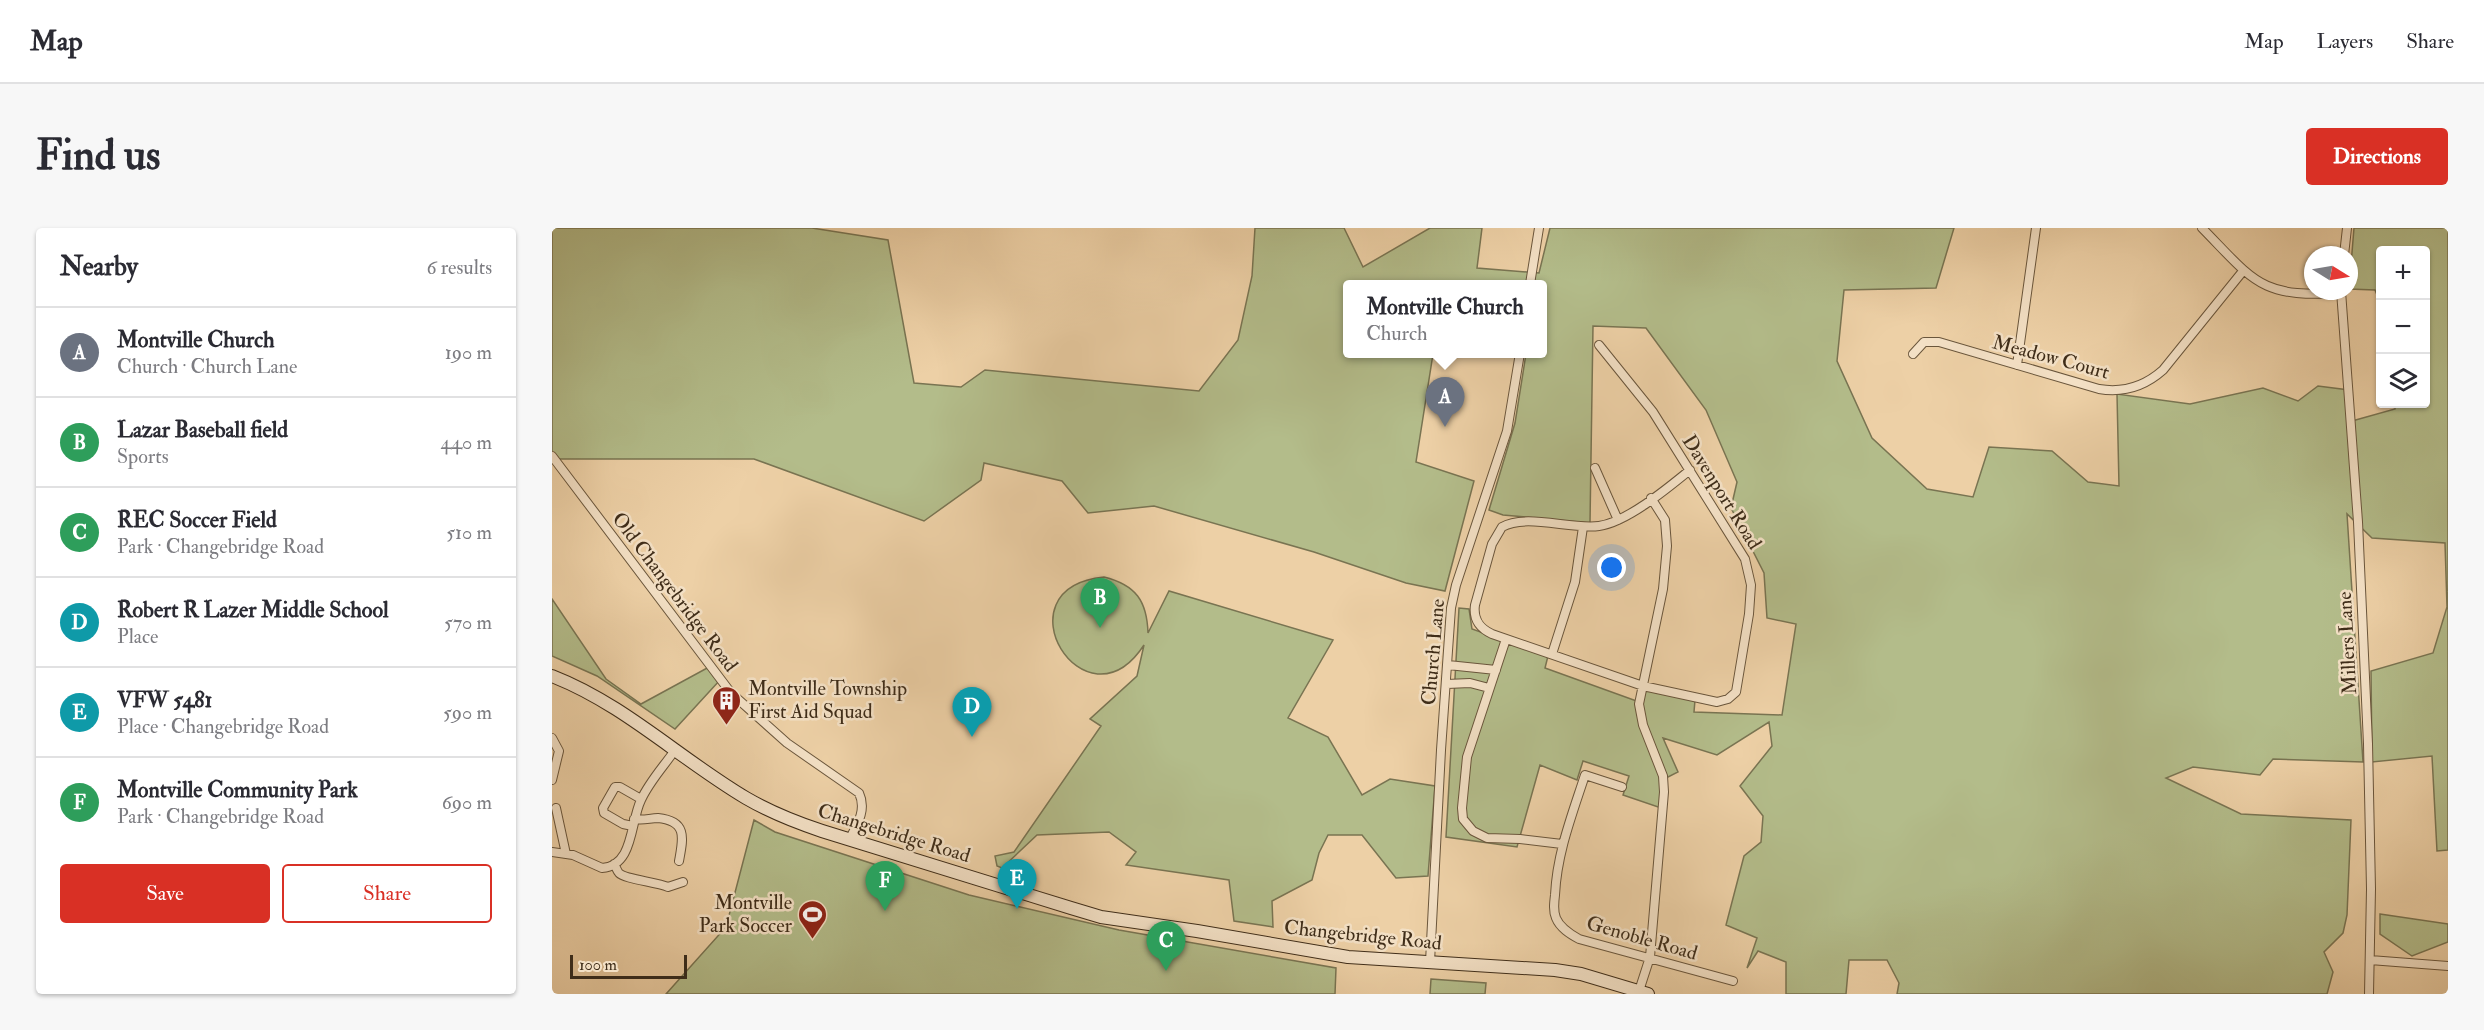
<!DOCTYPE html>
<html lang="en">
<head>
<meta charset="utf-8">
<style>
  :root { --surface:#fff; --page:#f7f7f7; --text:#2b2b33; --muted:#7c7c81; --line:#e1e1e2; --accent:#d93025 }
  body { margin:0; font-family:"IM FELL Double Pica",serif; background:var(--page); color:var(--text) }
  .controls { position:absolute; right:18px; top:18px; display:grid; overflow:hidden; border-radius:6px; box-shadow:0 2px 4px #0004 }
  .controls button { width:54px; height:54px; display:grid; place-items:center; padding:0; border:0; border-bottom:2px solid var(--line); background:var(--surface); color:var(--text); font:30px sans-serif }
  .compass { position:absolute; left:1752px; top:18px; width:54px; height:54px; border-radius:50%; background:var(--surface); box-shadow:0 2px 4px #0004; rotate:101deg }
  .scale { position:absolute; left:18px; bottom:15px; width:117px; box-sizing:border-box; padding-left:6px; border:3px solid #3f2d19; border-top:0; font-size:16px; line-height:21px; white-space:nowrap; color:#3f2d19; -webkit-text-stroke:4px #f3e0c5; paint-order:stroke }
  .you { position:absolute; left:1060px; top:340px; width:21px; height:21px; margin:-15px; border:4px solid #fff; border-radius:50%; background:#1a73e8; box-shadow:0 0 0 9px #1a73e833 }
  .badge { display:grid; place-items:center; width:39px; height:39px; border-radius:50%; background:var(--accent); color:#fff; font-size:20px; font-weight:700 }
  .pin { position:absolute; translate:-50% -50px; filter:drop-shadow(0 2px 3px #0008) }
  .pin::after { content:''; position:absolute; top:32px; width:21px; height:18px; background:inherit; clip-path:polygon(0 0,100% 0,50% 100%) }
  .popup { position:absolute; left:791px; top:52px; width:204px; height:78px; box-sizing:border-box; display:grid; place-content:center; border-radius:6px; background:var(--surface); filter:drop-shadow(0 2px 4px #0005); font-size:20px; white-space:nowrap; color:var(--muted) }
  .popup b { font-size:22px; color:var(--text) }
  .popup::after { content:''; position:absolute; left:50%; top:100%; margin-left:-12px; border:12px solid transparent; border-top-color:var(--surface) }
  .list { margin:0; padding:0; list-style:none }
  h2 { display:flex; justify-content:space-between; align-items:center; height:78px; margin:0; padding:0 24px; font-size:26px }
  h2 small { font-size:20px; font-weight:400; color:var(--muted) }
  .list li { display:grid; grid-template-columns:39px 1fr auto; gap:18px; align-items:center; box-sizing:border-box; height:90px; padding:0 24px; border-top:2px solid var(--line) }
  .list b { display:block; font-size:22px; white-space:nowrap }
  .list p { margin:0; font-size:20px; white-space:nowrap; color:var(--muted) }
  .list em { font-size:20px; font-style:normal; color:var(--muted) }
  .actions { display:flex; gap:12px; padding:18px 24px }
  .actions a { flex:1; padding:14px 0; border:2px solid var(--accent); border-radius:6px; text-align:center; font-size:21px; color:var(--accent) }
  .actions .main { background:var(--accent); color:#fff }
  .icon { flex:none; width:33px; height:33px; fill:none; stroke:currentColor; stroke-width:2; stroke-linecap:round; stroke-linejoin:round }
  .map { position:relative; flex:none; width:1896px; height:766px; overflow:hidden; border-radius:6px }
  header { display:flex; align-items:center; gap:36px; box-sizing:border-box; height:84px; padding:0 30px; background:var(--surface); border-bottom:2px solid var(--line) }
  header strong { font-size:28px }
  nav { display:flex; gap:33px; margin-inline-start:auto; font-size:21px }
  .intro { display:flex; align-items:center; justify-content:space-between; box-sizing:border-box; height:144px; padding:0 36px }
  h1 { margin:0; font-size:42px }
  .button { padding:15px 27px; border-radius:6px; background:var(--accent); color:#fff; font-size:21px; font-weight:700 }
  main { display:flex; gap:36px; padding:0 36px }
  aside { flex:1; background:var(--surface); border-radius:6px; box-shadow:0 2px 4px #0004 }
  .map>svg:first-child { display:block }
</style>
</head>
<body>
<header>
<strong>Map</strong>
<nav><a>Map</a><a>Layers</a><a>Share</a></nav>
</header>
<div class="intro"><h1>Find us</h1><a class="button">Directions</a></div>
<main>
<aside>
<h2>Nearby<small>6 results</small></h2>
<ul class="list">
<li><span class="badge" style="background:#6b7280">A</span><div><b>Montville Church</b><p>Church · Church Lane</p></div><em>190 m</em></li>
<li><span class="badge" style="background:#2e9e5b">B</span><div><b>Lazar Baseball field</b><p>Sports</p></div><em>440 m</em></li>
<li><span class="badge" style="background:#2e9e5b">C</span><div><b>REC Soccer Field</b><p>Park · Changebridge Road</p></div><em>510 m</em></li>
<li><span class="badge" style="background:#0f9aa8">D</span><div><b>Robert R Lazer Middle School</b><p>Place</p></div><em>570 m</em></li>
<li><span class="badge" style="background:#0f9aa8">E</span><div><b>VFW 5481</b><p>Place · Changebridge Road</p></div><em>590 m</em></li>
<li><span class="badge" style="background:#2e9e5b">F</span><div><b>Montville Community Park</b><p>Park · Changebridge Road</p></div><em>690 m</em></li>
</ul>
<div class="actions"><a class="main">Save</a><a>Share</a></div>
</aside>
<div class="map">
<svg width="1896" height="766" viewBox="0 0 1896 766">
  <rect width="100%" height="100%" fill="#edd0a6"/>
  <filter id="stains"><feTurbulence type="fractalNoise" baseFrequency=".00333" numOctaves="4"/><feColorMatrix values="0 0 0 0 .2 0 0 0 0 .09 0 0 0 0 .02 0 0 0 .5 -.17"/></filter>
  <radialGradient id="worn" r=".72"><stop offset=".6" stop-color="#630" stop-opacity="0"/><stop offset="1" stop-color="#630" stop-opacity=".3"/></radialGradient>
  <path fill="#b3bc8a" stroke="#797452" stroke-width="1.5" d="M 0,0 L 260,0 L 336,12 L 362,155 L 409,159 L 433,142 L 647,163 L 686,112 L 700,48 L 703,0 L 792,0 L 811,39 L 878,0 L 930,0 L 925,40 L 987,45 L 998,0 L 1402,0 L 1384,60 L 1292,62 L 1285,133 L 1320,210 L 1375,261 L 1421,269 L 1437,219 L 1500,223 L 1536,254 L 1567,258 L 1565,166 L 1638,176 L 1711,160 L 1746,173 L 1766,158 L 1797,162 L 1800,193 L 1843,181 L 1843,176 L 1874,176 L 1874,22 L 1828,22 L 1828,74 L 1823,62 L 1797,61 L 1802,0 L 1896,0 L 1896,622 L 1885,623 L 1880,528 L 1820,534 L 1819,443 L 1881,425 L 1895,379 L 1893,315 L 1820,310 L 1795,286 L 1811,534 L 1721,531 L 1708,547 L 1641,539 L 1614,550 L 1689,586 L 1799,592 L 1795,687 L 1791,705 L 1772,724 L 1781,744 L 1775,766 L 1345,766 L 1347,755 L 1335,732 L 1297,732 L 1294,766 L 1234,766 L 1234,734 L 1206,723 L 1195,740 L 1205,710 L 1174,697 L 1192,628 L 1209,614 L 1211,588 L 1188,558 L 1220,518 L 1217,494 L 1165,527 L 1111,510 L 1126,544 L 1112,551 L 1112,581 L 1071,567 L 1077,548 L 1031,533 L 1025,552 L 988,537 L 965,619 L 894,609 L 907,380 L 917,381 L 920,401 L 996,428 L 993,440 L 1090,475 L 1094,459 L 1143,472 L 1142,484 L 1230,487 L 1244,396 L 1215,390 L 1212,345 L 1179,280 L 1185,254 L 1154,182 L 1094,100 L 1041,98 L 1038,295 L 951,287 L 937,282 L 963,195 L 974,126 L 990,125 L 990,56 L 796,56 L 796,125 L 881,126 L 864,234 L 922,253 L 893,363 L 854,355 L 762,324 L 602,278 L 536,285 L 510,253 L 432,235 L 429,252 L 372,293 L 202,231 L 0,231 Z
    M 552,349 C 584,357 595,373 596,405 L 617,363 L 781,412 L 736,490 L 776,509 L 810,567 L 838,551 L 883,558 L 876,648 L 844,650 L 810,607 L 776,607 L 767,625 L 760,652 L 720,673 L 721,699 L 682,693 L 677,652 L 574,637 L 584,624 L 557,604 L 485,607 L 450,640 L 445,638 L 443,628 L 462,624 L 549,498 L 538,491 L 585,448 L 592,417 C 533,507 443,360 552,349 Z
    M 0,371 L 54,451 L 89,476 L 157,439 L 168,452 L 123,501 L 45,448 L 0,428 Z
    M 202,592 L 223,604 L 417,667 L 567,702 L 784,740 L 783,766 L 114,766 L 174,699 Z
    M 1828,686 L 1896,696 L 1896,714 L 1860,728 L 1828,706 Z
    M 879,751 L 934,755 L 933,766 L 878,766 Z"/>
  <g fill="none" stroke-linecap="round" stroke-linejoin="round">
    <defs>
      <path id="street" d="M 1650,0 C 1703,54 1708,70 1789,65
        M 1792,27 L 1795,0
        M 978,56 L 987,0
        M 1789,63 L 1806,294 L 1816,516 L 1819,661 L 1817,766
        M 1047,117 L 1101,184 L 1193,331 L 1199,357 L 1197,386 L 1184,464 L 1176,471 L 1165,474 L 1091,458 L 940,406 C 927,400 921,391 923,377 L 940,316 L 950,299 C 974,285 1019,302 1047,298 C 1075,294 1116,260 1138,242
        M 1361,126 L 1372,114 L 1387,114 L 1547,161 C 1571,165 1593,158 1611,142 L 1691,43
        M 1465,137 L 1484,0
        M 0,228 L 179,465 L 235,515 L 307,565 C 315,582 305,597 297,612
        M 1043,240 L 1066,292
        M 954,411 L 915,529 L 910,580 L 911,591 L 921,603 L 935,610 L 968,611 L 1010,616
        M 1000,426 L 1023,354 L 1031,299
        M 896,437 L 944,442
        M 895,456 L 918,455 L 937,460
        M 0,510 L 7,523 L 0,552
        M 1070,559 L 1033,547 C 1020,587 1005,625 1003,667 C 1002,675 1001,683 1004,690 C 1008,700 1018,706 1027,711 L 1181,753
        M 4,580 L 14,626
        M 82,591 C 91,593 98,590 106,590 C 136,593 131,611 127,633
        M 81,598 L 71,596 L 52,585 L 51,580 L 63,559 L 68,559 L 89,571
        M 0,624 L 21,627 L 50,640 C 82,638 78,594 89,572 C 97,554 112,538 123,522
        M 62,636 C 64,639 65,643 67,645 C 72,651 105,654 116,659 L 131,654
        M 1818,732 L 1896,738
        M 878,734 L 889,522 L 899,380 L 904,357 L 955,203 L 968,125
        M 1087,763 L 1098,729 L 1112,564 L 1111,548 L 1091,497 L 1087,476 L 1111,361 L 1115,318 L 1113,292 L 1099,270"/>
      <path id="secondary" d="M 0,448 C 72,476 128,531 194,570 C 218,584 243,594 270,603 L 519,680 L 549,689 L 645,703 L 796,729 L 1003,742 L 1029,746 L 1096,766"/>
    </defs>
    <use href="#street" stroke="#6a563c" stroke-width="10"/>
    <use href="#secondary" stroke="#3f2d19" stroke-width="14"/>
    <use href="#street" stroke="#f3e0c5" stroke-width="8"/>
    <use href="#secondary" stroke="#f3e0c5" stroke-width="12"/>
  </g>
  <defs>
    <symbol id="building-pin" viewBox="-11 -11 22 30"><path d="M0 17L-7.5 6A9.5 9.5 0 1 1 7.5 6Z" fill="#8f2418" stroke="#f3e0c5"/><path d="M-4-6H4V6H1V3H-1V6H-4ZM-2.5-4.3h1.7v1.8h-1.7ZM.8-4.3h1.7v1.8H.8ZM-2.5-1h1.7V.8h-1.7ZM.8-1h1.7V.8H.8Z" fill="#fff"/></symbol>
    <symbol id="stadium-pin" viewBox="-11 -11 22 30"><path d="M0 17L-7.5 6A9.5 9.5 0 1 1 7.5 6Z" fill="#8f2418" stroke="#f3e0c5"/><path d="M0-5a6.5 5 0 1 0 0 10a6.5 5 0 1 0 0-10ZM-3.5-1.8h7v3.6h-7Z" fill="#fff"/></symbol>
  </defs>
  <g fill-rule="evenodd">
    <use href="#building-pin" x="158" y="456" width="33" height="45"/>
    <use href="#stadium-pin" x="244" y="670" width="33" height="45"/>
  </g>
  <g text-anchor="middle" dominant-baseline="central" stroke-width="5" stroke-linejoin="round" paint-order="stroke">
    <g font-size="20" fill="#3f2d19" stroke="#f3e0c5">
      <text transform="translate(1499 129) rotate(15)">Meadow Court</text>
      <text transform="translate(1170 264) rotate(58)">Davenport Road</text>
      <text transform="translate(123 364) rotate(53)">Old Changebridge Road</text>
      <text transform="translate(1795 415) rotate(-93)">Millers Lane</text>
      <text transform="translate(881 424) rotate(-85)">Church Lane</text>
      <text transform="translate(342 605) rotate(17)">Changebridge Road</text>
      <text transform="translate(811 707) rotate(6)">Changebridge Road</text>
      <text transform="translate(1090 710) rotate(16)">Genoble Road</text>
    </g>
    <g font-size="20" fill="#3f2d19" stroke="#f3e0c5" text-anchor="start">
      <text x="196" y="460">Montville Township<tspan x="196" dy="23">First Aid Squad</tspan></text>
      <text x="240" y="674" text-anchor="end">Montville<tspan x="240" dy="23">Park Soccer</tspan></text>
    </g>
  </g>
  <rect width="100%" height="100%" filter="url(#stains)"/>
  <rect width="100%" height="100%" fill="url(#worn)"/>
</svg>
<div class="controls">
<button>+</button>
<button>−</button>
<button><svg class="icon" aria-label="layers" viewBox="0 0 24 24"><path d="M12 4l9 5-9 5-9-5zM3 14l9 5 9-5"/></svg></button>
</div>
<svg class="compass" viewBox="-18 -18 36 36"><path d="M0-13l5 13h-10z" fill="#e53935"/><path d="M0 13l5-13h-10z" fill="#7c7c81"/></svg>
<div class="scale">100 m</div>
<div class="you"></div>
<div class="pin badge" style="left:893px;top:199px;background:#6b7280">A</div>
<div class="popup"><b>Montville Church</b>Church</div>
<div class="pin badge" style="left:548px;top:400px;background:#2e9e5b">B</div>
<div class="pin badge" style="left:614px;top:743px;background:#2e9e5b">C</div>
<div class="pin badge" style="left:420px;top:509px;background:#0f9aa8">D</div>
<div class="pin badge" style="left:465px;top:681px;background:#0f9aa8">E</div>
<div class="pin badge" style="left:333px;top:683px;background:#2e9e5b">F</div>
</div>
</main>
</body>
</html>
